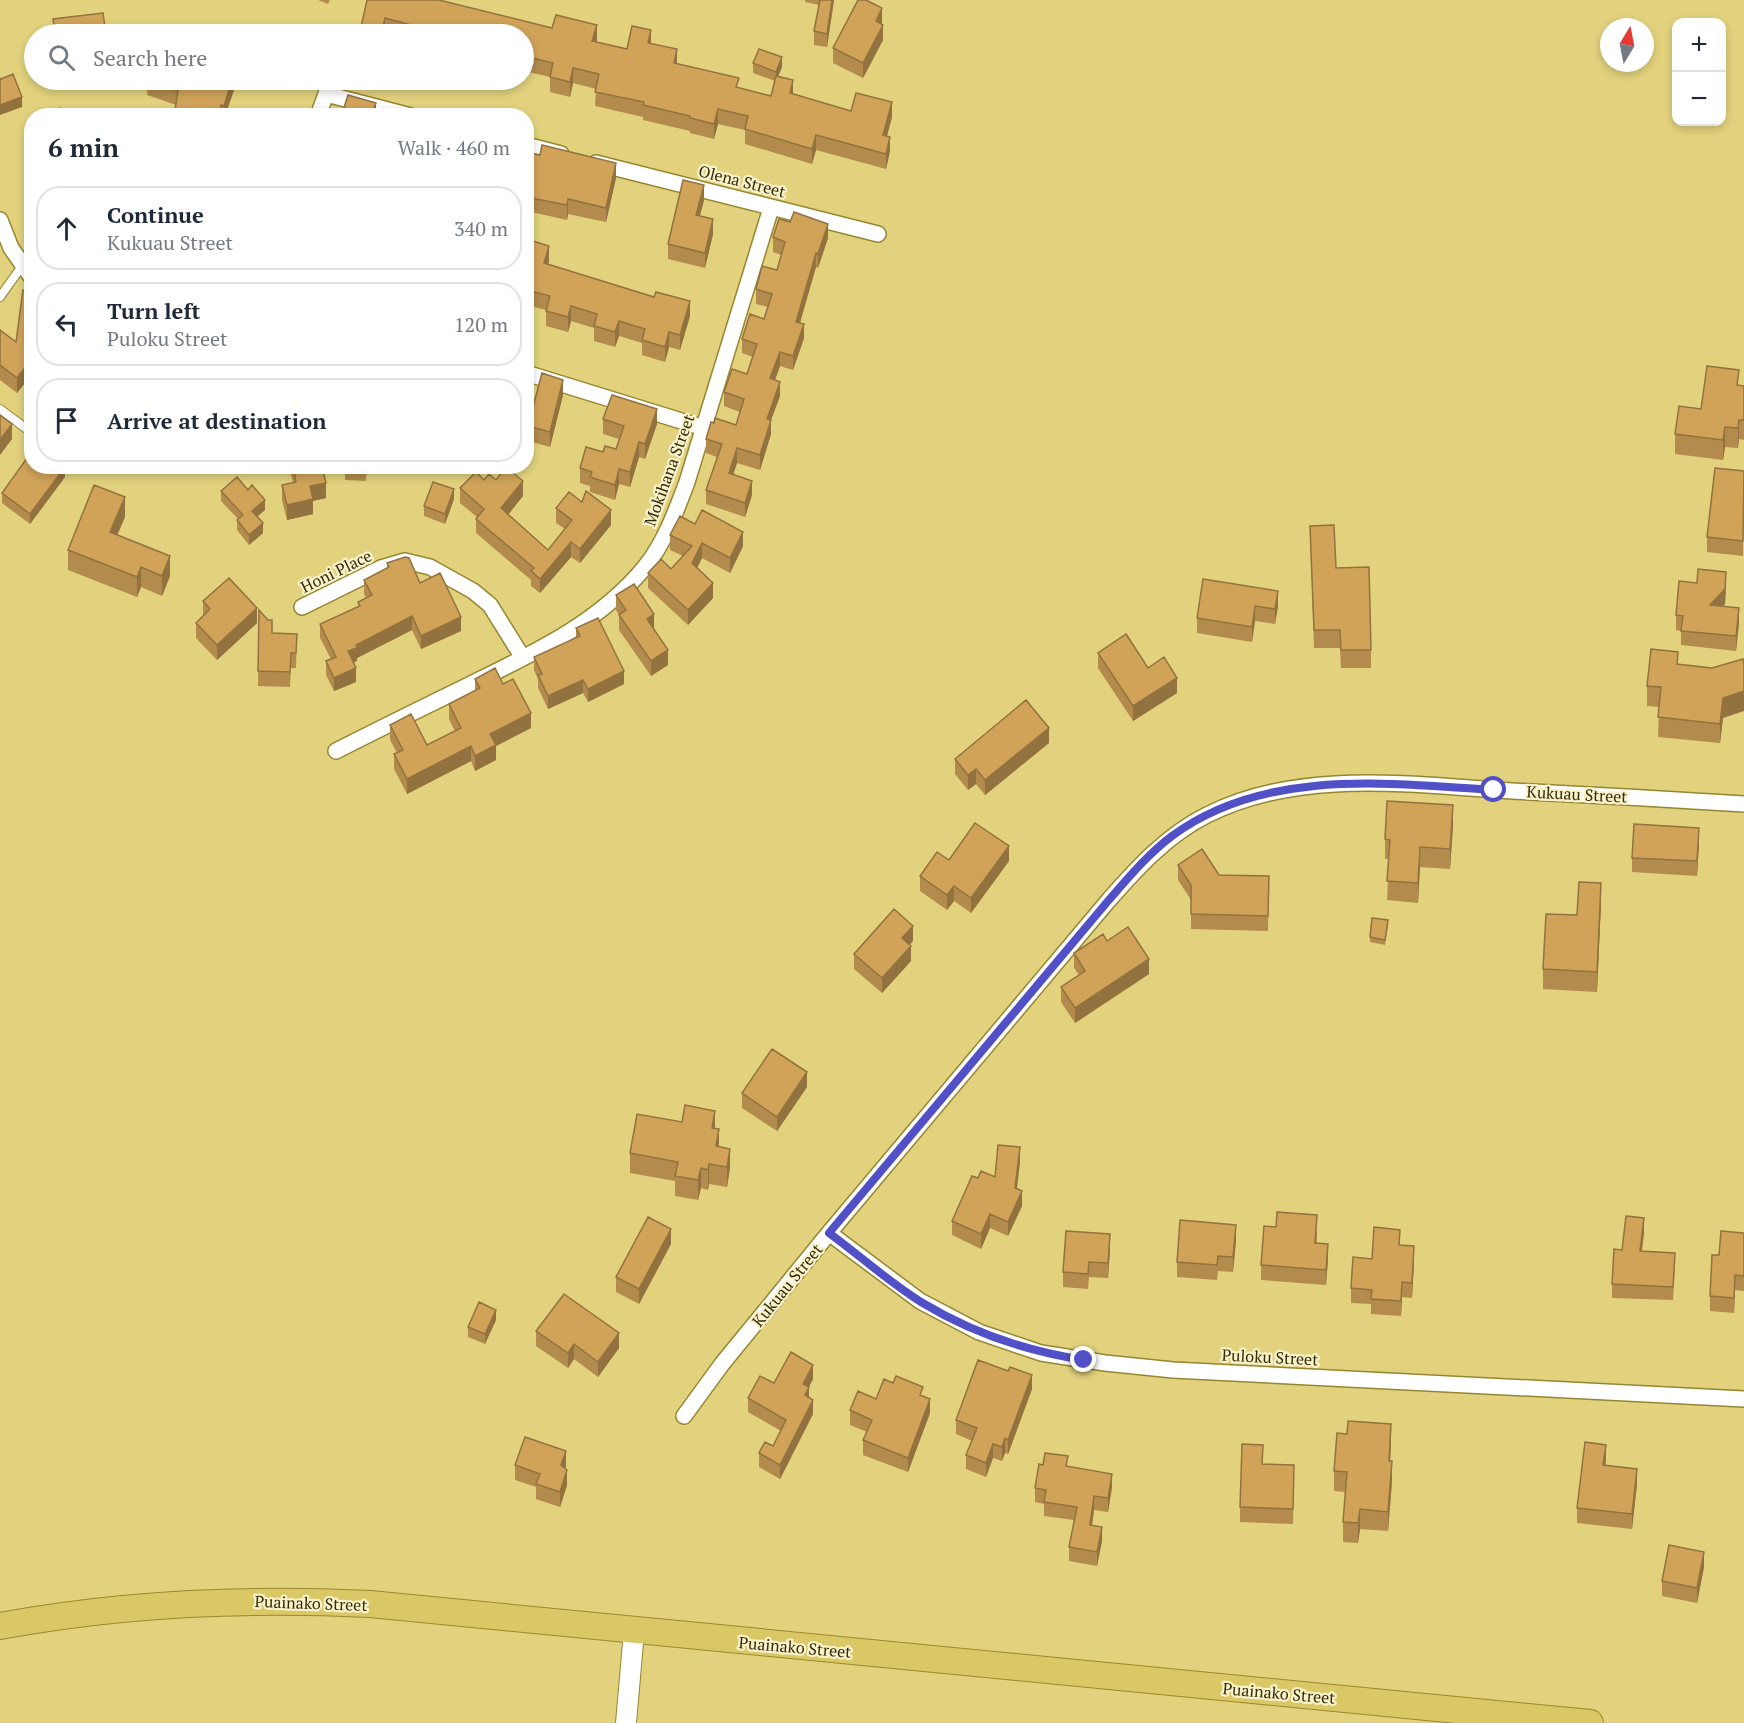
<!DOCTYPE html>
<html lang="en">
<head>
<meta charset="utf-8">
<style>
  :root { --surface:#fff; --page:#f2f2f3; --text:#1f2937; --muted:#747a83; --line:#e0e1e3 }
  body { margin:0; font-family:"PT Serif",serif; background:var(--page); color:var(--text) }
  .controls { position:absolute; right:18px; top:18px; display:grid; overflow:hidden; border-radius:12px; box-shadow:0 3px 9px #0003 }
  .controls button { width:54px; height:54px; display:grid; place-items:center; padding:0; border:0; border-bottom:2px solid var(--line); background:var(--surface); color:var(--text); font:30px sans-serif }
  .compass { position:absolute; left:1600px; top:18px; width:54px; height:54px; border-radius:50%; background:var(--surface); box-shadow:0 3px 9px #0003; rotate:10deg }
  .stop { position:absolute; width:18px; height:18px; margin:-14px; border:4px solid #5150c7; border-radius:50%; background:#fff }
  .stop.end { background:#5150c7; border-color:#fff; box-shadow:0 2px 6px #0008 }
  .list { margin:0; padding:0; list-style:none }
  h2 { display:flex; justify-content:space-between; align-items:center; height:78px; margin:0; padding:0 24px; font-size:26px }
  h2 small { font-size:20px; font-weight:400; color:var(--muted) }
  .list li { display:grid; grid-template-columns:39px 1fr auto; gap:18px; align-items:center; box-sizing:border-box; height:84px; margin:0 12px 12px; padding:0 12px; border:2px solid var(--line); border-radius:24px }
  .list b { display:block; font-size:22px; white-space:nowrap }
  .list p { margin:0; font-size:20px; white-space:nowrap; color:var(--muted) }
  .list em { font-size:20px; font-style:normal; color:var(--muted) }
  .icon { flex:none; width:33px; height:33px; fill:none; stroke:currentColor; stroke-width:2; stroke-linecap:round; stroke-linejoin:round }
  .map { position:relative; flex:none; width:1744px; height:1723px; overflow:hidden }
  .search { position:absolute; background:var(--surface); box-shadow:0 3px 9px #0003; left:24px; top:24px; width:510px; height:66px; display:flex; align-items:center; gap:15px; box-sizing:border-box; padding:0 21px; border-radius:33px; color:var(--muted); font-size:22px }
  .panel { position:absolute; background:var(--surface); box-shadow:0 3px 9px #0003; left:24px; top:108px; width:510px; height:366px; border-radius:24px }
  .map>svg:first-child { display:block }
</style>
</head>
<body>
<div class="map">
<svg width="1744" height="1723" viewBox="0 0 1744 1723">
  <rect width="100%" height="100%" fill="#e2d27d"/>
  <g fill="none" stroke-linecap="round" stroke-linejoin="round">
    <defs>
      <path id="service" d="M 0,297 L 22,266
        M 0,409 L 32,433"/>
      <path id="minor" d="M 326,94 L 411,116
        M 318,116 L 331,80
        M 526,145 L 561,154
        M 596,163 L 878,234
        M 0,220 L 11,248 L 32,278
        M 526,373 L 704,428
        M 302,607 L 381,568 L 405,561 L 430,567 L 473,591 L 490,605 L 523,658
        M 336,751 C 381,728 426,706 471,684 C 534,653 599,623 645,567 C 665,542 676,511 687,482 L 771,208
        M 829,1233 L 920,1301 L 979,1332 L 1041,1353 L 1105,1363 L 1173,1370 L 1744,1399
        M 684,1416 L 722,1364 L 829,1233 L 1108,901 C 1137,868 1167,835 1207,815 C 1300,768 1412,785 1512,791 C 1589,795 1667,799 1744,804"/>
      <path id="tertiary" d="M 626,1723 L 634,1631"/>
      <path id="trunk" d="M 0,1626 C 123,1603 245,1598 370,1604 L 1590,1723"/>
    </defs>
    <use href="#service" stroke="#978630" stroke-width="10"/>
    <use href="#minor" stroke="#978630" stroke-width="18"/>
    <use href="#tertiary" stroke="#978630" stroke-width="22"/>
    <use href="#trunk" stroke="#9a882c" stroke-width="28"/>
    <use href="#service" stroke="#fff" stroke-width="8"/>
    <use href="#minor" stroke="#fff" stroke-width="15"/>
    <use href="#tertiary" stroke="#fff" stroke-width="20"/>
    <use href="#trunk" stroke="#dac866" stroke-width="26"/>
  </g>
  <path fill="#b38c4d" d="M 318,0 L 330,0 L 328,4 Z
    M 367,0 L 597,40 L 596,42 L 627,49 L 651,44 L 677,63 L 739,88 L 771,96 L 775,81 L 753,73 L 753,63 L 782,67 L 778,76 L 793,94 L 851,111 L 892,117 L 887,136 L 890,151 L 886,169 L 816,150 L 812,164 L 745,144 L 745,130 L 718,124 L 714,139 L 690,133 L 690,131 L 643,120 L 643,117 L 595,106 L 596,89 L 573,83 L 570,97 L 550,92 L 550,77 L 524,71 L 524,34 L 389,34 L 385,33 L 385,34 L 361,34 L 361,27 Z
    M 805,0 L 834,0 L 827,47 L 814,45 L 814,31 L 819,5 L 805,2 Z
    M 882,23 L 883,40 L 863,78 L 833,63 L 833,48 Z
    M 78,80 L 96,80 L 96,83 L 79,85 Z
    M 148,80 L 236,80 L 236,84 L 225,116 L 174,116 L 176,105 L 147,95 Z
    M 505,80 L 522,80 L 521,83 Z
    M 32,128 L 32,156 L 26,146 L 26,131 Z
    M 526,152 L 616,178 L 606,222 L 568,214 L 567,220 L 531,212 L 531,202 L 526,201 Z
    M 704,200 L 700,216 L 713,234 L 705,268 L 668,259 L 668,244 Z
    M 773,237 L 828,238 L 818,268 L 816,267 L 800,323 L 804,338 L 793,370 L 780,366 L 775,380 L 780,396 L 771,420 L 771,434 L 760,470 L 737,463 L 733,474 L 752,495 L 745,517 L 706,504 L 706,490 L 717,457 L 706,453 L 706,439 L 736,425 L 740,412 L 724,406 L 724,392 L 747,374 L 753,357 L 742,353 L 742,339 L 764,319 L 768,307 L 756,304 L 756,289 L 777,270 L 781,255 L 773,252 Z
    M 526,239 L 549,261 L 548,264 L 690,316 L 680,350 L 669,347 L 665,362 L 642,355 L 642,343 L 619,336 L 615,347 L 594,341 L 594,328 L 571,321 L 568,332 L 546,326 L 546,310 L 526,305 Z
    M 32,291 L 32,374 L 17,393 L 0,380 L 0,330 L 16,342 Z
    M 1739,386 L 1744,386 L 1744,440 L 1739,439 L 1738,448 L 1725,447 L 1723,460 L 1675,454 L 1675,434 L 1701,409 Z
    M 563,395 L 550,447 L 528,441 L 528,426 Z
    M 603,419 L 657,424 L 645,459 L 639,457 L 630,487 L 619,484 L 615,500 L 590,492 L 590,486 L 580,483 L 580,468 L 603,452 L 616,449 L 619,439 L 603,434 Z
    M 289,466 L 322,466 L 326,498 L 313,501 L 313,514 L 287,520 L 282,500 L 282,485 L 293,483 Z
    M 345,466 L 367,466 L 366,481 L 345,480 Z
    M 1744,471 L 1743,556 L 1707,552 L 1707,537 Z
    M 65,477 L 30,524 L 2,503 L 2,493 Z
    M 496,480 L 523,496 L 508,515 L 548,550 L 565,529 L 556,523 L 556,508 L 611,525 L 580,563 L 571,557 L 540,593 L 531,586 L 531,580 L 476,533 L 476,519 L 477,517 L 460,503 L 460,488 Z
    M 221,491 L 265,510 L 257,516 L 263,533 L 249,545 L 237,530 L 237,520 L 238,519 L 221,501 Z
    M 454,499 L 445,524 L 424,516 L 424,506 Z
    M 125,517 L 117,535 L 170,576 L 162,596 L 141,587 L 137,597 L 68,570 L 68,550 Z
    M 1310,526 L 1336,568 L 1371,650 L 1371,668 L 1341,668 L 1340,648 L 1314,648 Z
    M 670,535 L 743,546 L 730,573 L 702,558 L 697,568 L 713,598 L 688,625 L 648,588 L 648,573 L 671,569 L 683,556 L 670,550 Z
    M 387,563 L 420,583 L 461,631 L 421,649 L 412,630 L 357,658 L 357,661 L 353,663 L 356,682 L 334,691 L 326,675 L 326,661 L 331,659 L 320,638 L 320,624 L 358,606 L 358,602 L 366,598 L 364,594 L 364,580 L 387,568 Z
    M 1203,579 L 1278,606 L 1275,624 L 1255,621 L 1252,642 L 1197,633 L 1197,618 Z
    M 1726,587 L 1725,604 L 1722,606 L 1739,623 L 1736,651 L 1681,645 L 1681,631 L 1676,630 L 1676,615 Z
    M 616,595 L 654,629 L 668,665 L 651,676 L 619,630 L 619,615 L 616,610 Z
    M 203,601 L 257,623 L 217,660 L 196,638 L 196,623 L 203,616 Z
    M 259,610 L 272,633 L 297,634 L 296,668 L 291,668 L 290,687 L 258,686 Z
    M 576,628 L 624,684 L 588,702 L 583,693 L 548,709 L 538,688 L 538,679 L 534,670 L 534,657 L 576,638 Z
    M 1098,653 L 1177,693 L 1133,721 L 1098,668 Z
    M 1678,665 L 1712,668 L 1723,718 L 1720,743 L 1658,737 L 1659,707 L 1647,706 L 1647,686 Z
    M 475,679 L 503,684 L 531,728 L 496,746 L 496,760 L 475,771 L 471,761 L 407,794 L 394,769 L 394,754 L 397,753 L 390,740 L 390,725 L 427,745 L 455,731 L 449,719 L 449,704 L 475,691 Z
    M 1049,743 L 985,795 L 976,784 L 968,790 L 955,774 L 955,759 Z
    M 1453,825 L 1450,869 L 1420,867 L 1418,903 L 1387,900 L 1389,859 L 1385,859 L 1385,839 Z
    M 1699,843 L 1697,876 L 1632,872 L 1632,858 Z
    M 949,860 L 1009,861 L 971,913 L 954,901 L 947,910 L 920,891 L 920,876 Z
    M 1178,865 L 1219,875 L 1269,876 L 1268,931 L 1191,929 L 1191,900 L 1178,880 Z
    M 1601,903 L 1597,992 L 1543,989 L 1543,969 L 1577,915 Z
    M 1388,925 L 1385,945 L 1370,942 L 1370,937 Z
    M 913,941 L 909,945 L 911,961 L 882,993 L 854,969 L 854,954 Z
    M 1107,941 L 1149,974 L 1075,1023 L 1061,1002 L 1061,987 L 1079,975 L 1074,968 L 1074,953 Z
    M 807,1087 L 777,1131 L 742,1108 L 742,1093 Z
    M 715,1129 L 719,1146 L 730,1168 L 727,1187 L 709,1184 L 708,1190 L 701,1188 L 698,1200 L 675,1196 L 675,1181 L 630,1173 L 630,1153 Z
    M 1020,1162 L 1017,1189 L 1022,1206 L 1008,1236 L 990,1228 L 981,1249 L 952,1235 L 952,1221 L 978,1178 L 995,1177 Z
    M 1317,1230 L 1317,1243 L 1328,1259 L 1326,1285 L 1261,1280 L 1261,1265 Z
    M 1644,1232 L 1642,1251 L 1675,1266 L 1673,1300 L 1612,1298 L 1612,1284 L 1622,1250 Z
    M 1744,1233 L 1744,1291 L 1735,1290 L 1734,1313 L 1710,1311 L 1710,1296 L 1719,1255 Z
    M 1236,1240 L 1233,1272 L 1218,1271 L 1217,1280 L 1177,1277 L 1177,1262 Z
    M 671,1244 L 639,1304 L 616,1292 L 616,1277 Z
    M 1400,1245 L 1414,1261 L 1412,1298 L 1402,1297 L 1401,1316 L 1371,1314 L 1371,1304 L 1351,1303 L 1351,1288 L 1372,1259 Z
    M 1110,1249 L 1108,1278 L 1089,1277 L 1088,1289 L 1063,1287 L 1063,1272 Z
    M 496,1320 L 485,1344 L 468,1337 L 468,1327 Z
    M 536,1331 L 619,1348 L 598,1377 L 574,1359 L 568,1368 L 536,1346 Z
    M 813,1379 L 809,1387 L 809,1397 L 813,1414 L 780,1479 L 759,1467 L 759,1453 L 773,1446 L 781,1431 L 748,1412 L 748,1398 L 774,1383 Z
    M 1032,1389 L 1008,1454 L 1005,1453 L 1002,1461 L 993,1458 L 986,1477 L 966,1469 L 966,1455 L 972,1441 L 956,1434 L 956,1420 Z
    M 923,1396 L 930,1413 L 908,1472 L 863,1455 L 863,1440 L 867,1432 L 850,1425 L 850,1410 L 876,1399 Z
    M 1391,1444 L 1390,1461 L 1392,1481 L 1388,1531 L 1360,1529 L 1358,1543 L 1343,1542 L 1343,1522 L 1346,1492 L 1334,1491 L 1334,1471 Z
    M 1606,1460 L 1605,1465 L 1637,1484 L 1632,1529 L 1577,1523 L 1577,1508 Z
    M 1262,1464 L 1294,1480 L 1293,1524 L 1240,1522 L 1240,1507 Z
    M 515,1465 L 566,1466 L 565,1469 L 567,1485 L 560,1507 L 536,1499 L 536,1487 L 515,1480 Z
    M 1068,1467 L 1112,1487 L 1108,1512 L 1094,1510 L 1092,1525 L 1102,1541 L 1097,1566 L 1069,1561 L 1069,1547 L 1074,1520 L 1044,1516 L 1044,1504 L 1035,1502 L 1035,1488 Z
    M 1704,1567 L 1697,1603 L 1662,1596 L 1662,1581 Z"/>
  <path fill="#92723e" d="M 832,0 L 834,0 L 827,47 L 827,34 Z
    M 882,8 L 882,23 L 876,36 L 876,21 Z
    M 385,18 L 385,34 L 382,34 L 382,32 Z
    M 597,25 L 597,40 L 592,56 L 592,41 Z
    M 883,25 L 883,40 L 863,78 L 863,63 Z
    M 651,30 L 651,45 L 648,43 Z
    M 677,49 L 677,64 L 674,63 Z
    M 782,57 L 782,67 L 776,82 L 776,72 Z
    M 573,68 L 573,83 L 570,97 L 570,82 Z
    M 232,80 L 236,80 L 236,84 L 225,116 L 224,116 L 224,106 Z
    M 793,80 L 793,95 L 790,93 Z
    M 22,97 L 22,107 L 0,115 L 0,105 Z
    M 892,102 L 892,117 L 883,150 L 883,135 Z
    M 376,103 L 376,116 L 371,116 Z
    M 718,109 L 718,124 L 714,139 L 714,124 Z
    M 816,135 L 816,150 L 812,164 L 812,149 Z
    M 890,137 L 890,151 L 886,169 L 886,154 Z
    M 616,163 L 616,178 L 606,222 L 606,208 Z
    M 704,185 L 704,200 L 696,230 L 696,215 Z
    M 568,199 L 568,214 L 567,220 L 567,205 Z
    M 713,219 L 713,234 L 705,268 L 705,253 Z
    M 828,224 L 828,238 L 818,268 L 818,254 Z
    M 549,246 L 549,261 L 544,278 L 544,263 Z
    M 816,253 L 816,267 L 796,336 L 796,322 Z
    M 690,301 L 690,316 L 680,350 L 680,335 Z
    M 571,306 L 571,321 L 568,332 L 568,317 Z
    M 619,321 L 619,336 L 615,347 L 615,332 Z
    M 804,324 L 804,338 L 793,370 L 793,356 Z
    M 669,332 L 669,347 L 665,362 L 665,347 Z
    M 780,352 L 780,366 L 770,393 L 770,378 Z
    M 32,359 L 32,374 L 17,393 L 17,378 Z
    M 563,380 L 563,395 L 550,447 L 550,432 Z
    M 780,382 L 780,396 L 771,420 L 771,434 L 760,470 L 760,455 L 767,419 Z
    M 657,409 L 657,424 L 645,459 L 645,444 Z
    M 1739,420 L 1739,439 L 1738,448 L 1738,428 Z
    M 12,424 L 12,439 L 0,455 L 0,440 Z
    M 1725,427 L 1725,447 L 1723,460 L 1723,440 Z
    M 639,442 L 639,457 L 630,487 L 630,472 Z
    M 737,448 L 737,463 L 729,487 L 729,473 Z
    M 65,467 L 65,477 L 30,524 L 30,514 Z
    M 619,469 L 619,484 L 615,500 L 615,485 Z
    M 523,481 L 523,496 L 501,523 L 501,508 Z
    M 752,481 L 752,495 L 745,517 L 745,503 Z
    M 326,483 L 326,498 L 313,501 L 313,514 L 287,520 L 287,505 L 310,486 Z
    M 454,489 L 454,499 L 445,524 L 445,514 Z
    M 125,497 L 125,517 L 110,552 L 110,532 Z
    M 265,500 L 265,510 L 252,521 L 252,511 Z
    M 611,510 L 611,525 L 580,563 L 580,549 Z
    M 263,523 L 263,533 L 249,545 L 249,535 Z
    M 743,532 L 743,546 L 730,573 L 730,558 Z
    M 571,542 L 571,557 L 540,593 L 540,579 Z
    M 702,543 L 702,558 L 692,578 L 692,563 Z
    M 170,556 L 170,576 L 162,596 L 162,576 Z
    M 141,567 L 141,587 L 137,597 L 137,577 Z
    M 1726,572 L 1726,587 L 1725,604 L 1710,620 L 1710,605 Z
    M 713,583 L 713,598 L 688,625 L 688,610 Z
    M 1278,591 L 1278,606 L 1275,624 L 1275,609 Z
    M 1255,606 L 1255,621 L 1252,642 L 1252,627 Z
    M 257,608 L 257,623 L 217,660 L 217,645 Z
    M 1739,608 L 1739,623 L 1736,651 L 1736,636 Z
    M 654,614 L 654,629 L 647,619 Z
    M 412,616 L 412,630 L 357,658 L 357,661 L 348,665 L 348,651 L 356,645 Z
    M 461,617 L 461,631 L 421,649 L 421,636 Z
    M 668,650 L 668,665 L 651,676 L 651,661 Z
    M 356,668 L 356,682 L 334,691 L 334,678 Z
    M 624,671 L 624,684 L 588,702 L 588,689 Z
    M 1177,678 L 1177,693 L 1133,721 L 1133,706 Z
    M 583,680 L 583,693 L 548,709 L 548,696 Z
    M 1744,691 L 1744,711 L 1723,718 L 1720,743 L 1720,724 L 1723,698 Z
    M 531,713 L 531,728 L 496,746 L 496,760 L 475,771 L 475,756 L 490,734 Z
    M 1049,728 L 1049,743 L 985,795 L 985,780 Z
    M 471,746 L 471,761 L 407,794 L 407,779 Z
    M 976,769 L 976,784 L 968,790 L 968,775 Z
    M 1453,805 L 1453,825 L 1450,869 L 1450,849 Z
    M 1699,828 L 1699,843 L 1697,876 L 1697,861 Z
    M 1009,846 L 1009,861 L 971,913 L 971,898 Z
    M 1420,847 L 1420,867 L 1418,903 L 1418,883 Z
    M 1601,883 L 1601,903 L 1597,992 L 1597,972 Z
    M 954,886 L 954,901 L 947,910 L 947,895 Z
    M 913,926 L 913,941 L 902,953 L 902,938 Z
    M 911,946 L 911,961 L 882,993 L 882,978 Z
    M 1149,959 L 1149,974 L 1075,1023 L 1075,1008 Z
    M 807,1072 L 807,1087 L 777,1131 L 777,1117 Z
    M 715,1111 L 715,1131 L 712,1128 Z
    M 719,1129 L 719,1149 L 716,1166 L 716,1146 Z
    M 1020,1147 L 1020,1162 L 1015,1202 L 1015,1188 Z
    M 730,1149 L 730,1168 L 727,1187 L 727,1167 Z
    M 709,1164 L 709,1184 L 708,1190 L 708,1170 Z
    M 701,1168 L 701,1188 L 698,1200 L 698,1180 Z
    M 1022,1191 L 1022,1206 L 1008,1236 L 1008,1222 Z
    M 990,1214 L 990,1228 L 981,1249 L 981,1234 Z
    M 1644,1218 L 1644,1232 L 1640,1265 L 1640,1251 Z
    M 1236,1225 L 1236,1240 L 1233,1272 L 1233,1257 Z
    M 671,1229 L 671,1244 L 639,1304 L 639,1289 Z
    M 1110,1234 L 1110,1249 L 1108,1278 L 1108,1263 Z
    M 1328,1244 L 1328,1259 L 1326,1285 L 1326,1270 Z
    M 1414,1246 L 1414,1261 L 1412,1298 L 1412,1283 Z
    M 1735,1275 L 1735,1290 L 1734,1313 L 1734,1298 Z
    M 1402,1282 L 1402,1297 L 1401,1316 L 1401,1301 Z
    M 496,1310 L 496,1320 L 485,1344 L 485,1334 Z
    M 619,1333 L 619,1348 L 598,1377 L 598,1362 Z
    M 574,1344 L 574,1359 L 568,1368 L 568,1353 Z
    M 813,1365 L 813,1379 L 803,1398 L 803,1384 Z
    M 1032,1375 L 1032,1389 L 1008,1454 L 1008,1440 Z
    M 809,1387 L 809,1401 L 805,1395 Z
    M 930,1399 L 930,1413 L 908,1472 L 908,1458 Z
    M 813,1400 L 813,1414 L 780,1479 L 780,1465 Z
    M 1391,1424 L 1391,1444 L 1389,1481 L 1389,1461 Z
    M 1005,1438 L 1005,1453 L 1002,1461 L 1002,1447 Z
    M 993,1444 L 993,1458 L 986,1477 L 986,1463 Z
    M 1606,1445 L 1606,1460 L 1603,1480 L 1603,1465 Z
    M 566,1451 L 566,1466 L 561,1480 L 561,1465 Z
    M 1392,1461 L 1392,1481 L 1388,1531 L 1388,1512 Z
    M 1637,1469 L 1637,1484 L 1632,1529 L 1632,1514 Z
    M 567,1470 L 567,1485 L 560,1507 L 560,1492 Z
    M 1112,1474 L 1112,1487 L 1108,1512 L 1108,1498 Z
    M 1094,1496 L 1094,1510 L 1090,1539 L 1090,1525 Z
    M 1360,1509 L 1360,1529 L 1358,1543 L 1358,1523 Z
    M 1102,1527 L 1102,1541 L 1097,1566 L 1097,1552 Z
    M 1704,1552 L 1704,1567 L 1697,1603 L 1697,1588 Z"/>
  <path fill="#d0a359" stroke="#92723e" stroke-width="1.5" d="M 367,0 L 439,0 L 552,28 L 556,15 L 597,25 L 592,41 L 627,49 L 632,26 L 651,30 L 648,43 L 677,49 L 674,63 L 739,78 L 736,87 L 771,96 L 776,76 L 793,80 L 790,93 L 851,111 L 856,93 L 892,102 L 883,135 L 890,137 L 886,154 L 816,135 L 812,149 L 745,129 L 748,116 L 718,109 L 714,124 L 690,118 L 690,116 L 643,105 L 644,102 L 595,92 L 599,74 L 573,68 L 570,82 L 550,77 L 553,63 L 524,56 L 524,58 L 524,34 L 409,34 L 411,25 L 385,18 L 382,32 L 361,27 Z
    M 820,0 L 832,0 L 827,34 L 814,31 Z
    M 858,0 L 866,0 L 882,8 L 876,21 L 883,25 L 863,63 L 833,48 Z
    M 103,13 L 106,34 L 55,34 L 53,19 Z
    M 759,49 L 782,57 L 776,72 L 753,63 Z
    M 13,74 L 22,97 L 0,105 L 0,78 L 1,79 Z
    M 147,80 L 232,80 L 224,106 L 221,105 L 219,116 L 174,116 L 178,91 Z
    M 348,95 L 376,103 L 371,116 L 324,116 L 326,109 L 342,114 Z
    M 60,108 L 63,116 L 45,116 Z
    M 401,109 L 409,111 L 417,109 L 419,110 L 418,116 L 399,116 Z
    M 32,128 L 32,141 L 26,131 Z
    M 542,145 L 616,163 L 606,208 L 568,199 L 567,205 L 531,198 L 533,189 L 526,187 L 526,152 L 540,155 Z
    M 683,180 L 704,185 L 696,215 L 713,219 L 705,253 L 668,244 Z
    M 794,212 L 828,224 L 818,254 L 816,253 L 796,322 L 804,324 L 793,356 L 780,352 L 770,378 L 780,382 L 767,419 L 771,420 L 760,455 L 737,448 L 729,473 L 752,481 L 745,503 L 706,490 L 722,444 L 706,439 L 711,422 L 714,423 L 715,418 L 736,425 L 744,399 L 724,392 L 732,369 L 747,374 L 757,344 L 742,339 L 750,314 L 764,319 L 772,294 L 756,289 L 762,266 L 777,270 L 785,242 L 773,237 L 779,219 L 790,222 Z
    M 526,239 L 549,246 L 544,263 L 654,297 L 656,292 L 690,301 L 680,335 L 669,332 L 665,347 L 642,340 L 645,329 L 619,321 L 615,332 L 594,326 L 597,314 L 571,306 L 568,317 L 546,311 L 550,296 L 526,290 Z
    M 23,290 L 32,291 L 32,359 L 17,378 L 0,365 L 0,330 L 16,342 Z
    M 1707,366 L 1739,370 L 1737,385 L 1744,386 L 1744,420 L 1739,420 L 1738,428 L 1725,427 L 1723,440 L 1675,434 L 1679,406 L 1701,409 Z
    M 542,373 L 563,380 L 550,432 L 528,426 Z
    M 612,395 L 657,409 L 645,444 L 639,442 L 630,472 L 619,469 L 615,485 L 590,477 L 592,472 L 580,468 L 586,447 L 603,452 L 605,446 L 616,449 L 624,426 L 603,419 Z
    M 0,415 L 12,424 L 0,440 Z
    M 32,451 L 32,466 L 64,466 L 65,467 L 30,514 L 2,493 Z
    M 293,466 L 322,466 L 326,483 L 310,486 L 313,499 L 287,505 L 282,485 L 296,482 Z
    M 506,467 L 523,481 L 501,508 L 548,550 L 572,520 L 556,508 L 569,492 L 582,502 L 586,491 L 611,510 L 580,549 L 571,542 L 540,579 L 531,571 L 534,568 L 476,519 L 484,509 L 460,488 L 476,472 L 484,480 L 489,474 L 496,480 Z
    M 1715,468 L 1744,471 L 1743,541 L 1707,537 Z
    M 237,477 L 248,490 L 252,485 L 265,500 L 252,511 L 263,523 L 249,535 L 237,520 L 243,515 L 221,491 Z
    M 433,482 L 454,489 L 445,514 L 424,506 Z
    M 94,485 L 125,497 L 110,532 L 170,556 L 162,576 L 141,567 L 137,577 L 68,550 Z
    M 702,510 L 743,532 L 730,558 L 702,543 L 692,563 L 713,583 L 688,610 L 648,573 L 661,559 L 671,569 L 692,546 L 670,535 L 680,516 L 695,524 Z
    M 1334,525 L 1336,568 L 1369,567 L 1371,650 L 1341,650 L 1340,630 L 1314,630 L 1310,526 Z
    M 405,557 L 409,558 L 420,583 L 440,573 L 461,617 L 421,636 L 412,616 L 356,645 L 357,648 L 348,651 L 356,668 L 334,678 L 326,661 L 336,657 L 320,624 L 360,606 L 358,602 L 372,595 L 364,580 L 389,567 L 387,563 Z
    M 1698,569 L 1726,572 L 1725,589 L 1710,605 L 1739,608 L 1736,636 L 1681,631 L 1683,616 L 1676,615 L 1679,581 L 1697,583 Z
    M 229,578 L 257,608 L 217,645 L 196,623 L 210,609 L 203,601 Z
    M 1203,579 L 1278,591 L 1275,609 L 1255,606 L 1252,627 L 1197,618 Z
    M 634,584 L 654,614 L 647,619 L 668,650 L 651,661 L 619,615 L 626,610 L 616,595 Z
    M 259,610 L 268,620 L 272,620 L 272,633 L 297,634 L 296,653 L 291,653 L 290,672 L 258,671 Z
    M 598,618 L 624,671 L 588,689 L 583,680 L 548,696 L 538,675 L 542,674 L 534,657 L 580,636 L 576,628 Z
    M 1126,634 L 1148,668 L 1164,657 L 1177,678 L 1133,706 L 1098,653 Z
    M 1651,649 L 1678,652 L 1677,664 L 1712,668 L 1743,659 L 1744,664 L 1744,691 L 1723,698 L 1720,724 L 1658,717 L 1661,687 L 1647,686 Z
    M 495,668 L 503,684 L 513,679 L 531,713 L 490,734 L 496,745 L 475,756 L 471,746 L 407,779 L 394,754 L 403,750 L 390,725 L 411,714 L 427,745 L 461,728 L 449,704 L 480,688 L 475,679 Z
    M 1026,700 L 1049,728 L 985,780 L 976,769 L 968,775 L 955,759 Z
    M 1387,801 L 1453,805 L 1450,849 L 1420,847 L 1418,883 L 1387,881 L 1390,840 L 1385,839 Z
    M 975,823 L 1009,846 L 971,898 L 954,886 L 947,895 L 920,876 L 937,852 L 949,860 Z
    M 1634,824 L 1699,828 L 1697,861 L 1632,858 Z
    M 1202,849 L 1219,875 L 1269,876 L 1268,916 L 1191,914 L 1191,885 L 1178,865 Z
    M 1579,882 L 1601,883 L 1597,972 L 1543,969 L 1546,914 L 1577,915 Z
    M 894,909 L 913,926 L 902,938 L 911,946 L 882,978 L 854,954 Z
    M 1372,918 L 1388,920 L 1385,940 L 1370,937 Z
    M 1128,927 L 1149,959 L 1075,1008 L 1061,987 L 1085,971 L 1074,953 L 1103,934 L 1107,941 Z
    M 772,1049 L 807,1072 L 777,1117 L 742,1093 Z
    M 685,1105 L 715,1111 L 712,1128 L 719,1129 L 716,1146 L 730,1149 L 727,1167 L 709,1164 L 708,1170 L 701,1168 L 698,1180 L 675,1176 L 678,1162 L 630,1153 L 637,1114 L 682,1122 Z
    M 998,1145 L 1020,1147 L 1015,1188 L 1022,1191 L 1008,1222 L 990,1214 L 981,1234 L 952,1221 L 972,1176 L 978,1178 L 981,1171 L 995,1177 Z
    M 1277,1212 L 1317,1215 L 1315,1243 L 1328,1244 L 1326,1270 L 1261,1265 L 1264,1226 L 1276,1227 Z
    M 1626,1216 L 1644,1218 L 1640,1251 L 1675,1253 L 1673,1287 L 1612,1284 L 1614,1249 L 1622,1250 Z
    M 648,1217 L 671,1229 L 639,1289 L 616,1277 Z
    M 1180,1220 L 1236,1225 L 1233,1257 L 1218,1256 L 1217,1265 L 1177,1262 Z
    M 1374,1227 L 1400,1230 L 1399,1245 L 1414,1246 L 1412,1283 L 1402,1282 L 1401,1301 L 1371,1299 L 1372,1290 L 1351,1288 L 1353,1257 L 1372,1259 Z
    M 1066,1231 L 1110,1234 L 1108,1263 L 1089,1262 L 1088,1274 L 1063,1272 Z
    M 1721,1231 L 1744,1233 L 1744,1276 L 1735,1275 L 1734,1298 L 1710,1296 L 1712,1255 L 1719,1255 Z
    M 564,1294 L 619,1333 L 598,1362 L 574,1344 L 568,1353 L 536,1331 Z
    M 479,1302 L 496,1310 L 485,1334 L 468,1327 Z
    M 791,1352 L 813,1365 L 803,1384 L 809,1387 L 805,1395 L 813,1400 L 780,1465 L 759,1453 L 765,1442 L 773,1446 L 786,1420 L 748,1398 L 760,1376 L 774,1383 Z
    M 978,1360 L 1008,1371 L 1010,1367 L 1032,1375 L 1008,1440 L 1005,1438 L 1002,1447 L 993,1444 L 986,1463 L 966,1455 L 977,1428 L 956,1420 Z
    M 896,1376 L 923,1387 L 920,1395 L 930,1399 L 908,1458 L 863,1440 L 872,1420 L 850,1410 L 858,1391 L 876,1399 L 884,1379 L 893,1383 Z
    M 1348,1421 L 1391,1424 L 1389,1461 L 1392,1461 L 1388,1512 L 1360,1509 L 1358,1523 L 1343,1522 L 1347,1472 L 1334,1471 L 1337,1433 L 1347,1434 Z
    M 525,1437 L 566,1451 L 561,1465 L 567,1470 L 560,1492 L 536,1484 L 540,1474 L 515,1465 Z
    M 1585,1442 L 1606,1445 L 1603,1465 L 1637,1469 L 1632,1514 L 1577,1508 Z
    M 1242,1444 L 1263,1445 L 1262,1464 L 1294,1465 L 1293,1509 L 1240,1507 Z
    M 1045,1453 L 1068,1456 L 1066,1466 L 1112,1474 L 1108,1498 L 1094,1496 L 1090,1525 L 1102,1527 L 1097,1552 L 1069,1547 L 1077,1507 L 1044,1502 L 1046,1490 L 1035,1488 L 1039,1464 L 1043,1465 Z
    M 1669,1545 L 1704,1552 L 1697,1588 L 1662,1581 Z"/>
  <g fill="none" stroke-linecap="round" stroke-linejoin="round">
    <path stroke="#5150c7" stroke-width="8" d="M 1084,1360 C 1025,1351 972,1333 921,1302 C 889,1282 859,1255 829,1233 L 1108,901 C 1128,878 1148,854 1172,836 C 1264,768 1387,783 1494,790"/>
  </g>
  <g text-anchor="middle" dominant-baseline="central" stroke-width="4.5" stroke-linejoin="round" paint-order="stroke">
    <g font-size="16" fill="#332c07" stroke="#faf2ca">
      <text transform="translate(742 181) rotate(14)">Olena Street</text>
      <text transform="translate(669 470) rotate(-70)">Mokihana Street</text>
      <text transform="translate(336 571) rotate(-26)">Honi Place</text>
      <text transform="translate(1577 794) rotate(3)">Kukuau Street</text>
      <text transform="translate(787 1285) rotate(-51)">Kukuau Street</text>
      <text transform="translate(1270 1357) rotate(3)">Puloku Street</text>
      <text transform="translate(311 1603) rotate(2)">Puainako Street</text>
      <text transform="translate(795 1647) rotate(5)">Puainako Street</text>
      <text transform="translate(1279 1693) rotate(5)">Puainako Street</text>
    </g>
  </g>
</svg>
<div class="controls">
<button>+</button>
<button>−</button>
</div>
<svg class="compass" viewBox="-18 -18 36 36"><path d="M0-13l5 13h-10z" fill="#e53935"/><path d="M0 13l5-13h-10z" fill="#747a83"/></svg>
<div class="stop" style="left:1494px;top:790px"></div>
<div class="stop end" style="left:1084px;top:1360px"></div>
<div class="search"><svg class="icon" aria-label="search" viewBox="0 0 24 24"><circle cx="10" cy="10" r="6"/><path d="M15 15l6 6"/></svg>Search here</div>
<section class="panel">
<h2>6 min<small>Walk · 460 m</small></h2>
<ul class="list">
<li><svg class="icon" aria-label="ahead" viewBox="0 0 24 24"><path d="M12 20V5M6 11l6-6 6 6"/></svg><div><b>Continue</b><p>Kukuau Street</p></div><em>340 m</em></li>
<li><svg class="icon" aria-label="left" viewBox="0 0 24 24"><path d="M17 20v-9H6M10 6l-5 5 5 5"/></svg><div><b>Turn left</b><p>Puloku Street</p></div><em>120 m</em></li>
<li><svg class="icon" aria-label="arrive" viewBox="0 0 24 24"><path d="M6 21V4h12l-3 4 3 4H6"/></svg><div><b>Arrive at destination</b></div></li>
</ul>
</section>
</div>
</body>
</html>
